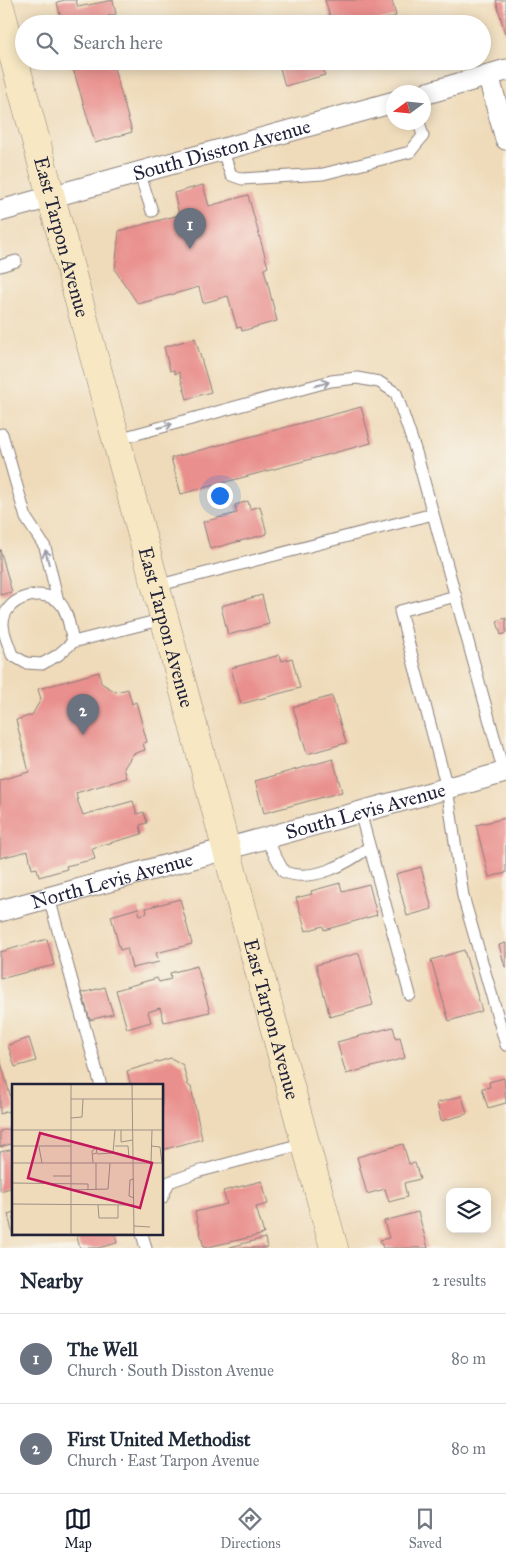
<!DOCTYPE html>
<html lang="en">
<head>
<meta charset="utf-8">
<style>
  :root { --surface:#fff; --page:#f6f6f7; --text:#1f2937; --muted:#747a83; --line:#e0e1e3; --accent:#111827 }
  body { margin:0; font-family:"IM FELL Great Primer",serif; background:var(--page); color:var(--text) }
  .controls { position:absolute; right:15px; bottom:15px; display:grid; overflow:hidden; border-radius:10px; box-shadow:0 2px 12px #0003 }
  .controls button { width:45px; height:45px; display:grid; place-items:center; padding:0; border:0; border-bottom:1px solid var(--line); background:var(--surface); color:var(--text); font:25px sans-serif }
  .compass { position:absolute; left:386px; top:85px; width:45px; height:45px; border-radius:50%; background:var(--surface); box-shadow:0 2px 12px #0003; rotate:255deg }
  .you { position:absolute; left:219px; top:495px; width:18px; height:18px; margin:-12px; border:4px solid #fff; border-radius:50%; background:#1a73e8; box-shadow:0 0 0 8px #1a73e833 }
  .badge { display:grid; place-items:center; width:32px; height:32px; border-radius:50%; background:var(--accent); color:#fff; font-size:16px; font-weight:700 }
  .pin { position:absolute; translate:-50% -41px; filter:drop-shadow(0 1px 2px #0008) }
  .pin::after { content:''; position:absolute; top:26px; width:18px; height:15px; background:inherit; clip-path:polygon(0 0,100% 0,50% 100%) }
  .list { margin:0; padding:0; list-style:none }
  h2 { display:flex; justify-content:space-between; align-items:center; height:65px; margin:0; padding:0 20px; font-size:21px }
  h2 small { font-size:16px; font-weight:400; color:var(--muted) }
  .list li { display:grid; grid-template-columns:32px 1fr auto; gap:15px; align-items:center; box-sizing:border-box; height:90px; padding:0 20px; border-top:1px solid var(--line) }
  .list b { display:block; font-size:19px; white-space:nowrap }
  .list p { margin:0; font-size:16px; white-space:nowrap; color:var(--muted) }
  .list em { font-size:16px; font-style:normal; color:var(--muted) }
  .icon { flex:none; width:28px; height:28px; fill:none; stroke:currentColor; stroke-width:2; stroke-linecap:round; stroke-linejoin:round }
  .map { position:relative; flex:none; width:506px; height:1248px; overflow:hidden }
  .search { position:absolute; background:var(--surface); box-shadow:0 2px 12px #0003; left:15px; right:15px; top:15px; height:55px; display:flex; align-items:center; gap:12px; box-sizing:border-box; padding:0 18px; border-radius:28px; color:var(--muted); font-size:19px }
  .sheet { height:245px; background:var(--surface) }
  nav { display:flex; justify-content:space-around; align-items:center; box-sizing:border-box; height:70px; border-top:1px solid var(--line); background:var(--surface); font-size:14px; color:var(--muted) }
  nav a { display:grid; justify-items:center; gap:2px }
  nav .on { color:var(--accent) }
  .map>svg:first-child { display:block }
</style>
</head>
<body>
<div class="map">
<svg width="506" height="1248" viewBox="0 0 506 1248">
  <rect width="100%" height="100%" fill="#f7f3e8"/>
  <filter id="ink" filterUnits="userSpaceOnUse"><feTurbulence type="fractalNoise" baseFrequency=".02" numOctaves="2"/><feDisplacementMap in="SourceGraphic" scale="10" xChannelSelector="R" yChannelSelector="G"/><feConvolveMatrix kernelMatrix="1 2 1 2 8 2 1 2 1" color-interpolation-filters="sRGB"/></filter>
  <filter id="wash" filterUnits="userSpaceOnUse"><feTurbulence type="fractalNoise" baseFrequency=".0096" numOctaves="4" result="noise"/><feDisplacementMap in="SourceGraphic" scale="20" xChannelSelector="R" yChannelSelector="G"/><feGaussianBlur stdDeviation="1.12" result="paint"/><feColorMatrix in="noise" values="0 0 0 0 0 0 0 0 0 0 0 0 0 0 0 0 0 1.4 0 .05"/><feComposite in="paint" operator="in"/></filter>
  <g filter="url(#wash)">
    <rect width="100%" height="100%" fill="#efdbba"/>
    <g id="blocks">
      <path fill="#e98f8d" d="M 65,0 L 76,0 L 78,7 L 113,0 L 116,14 L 108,16 L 111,24 L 62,24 L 57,2 Z
        M 325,0 L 392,0 L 396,16 L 369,24 L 362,24 L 361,21 L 351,24 L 332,24 Z
        M 496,0 L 506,0 L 506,33 L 505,34 Z
        M 85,61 L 112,61 L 132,132 L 95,143 L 72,65 Z
        M 278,61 L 321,61 L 325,75 L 285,86 Z
        M 203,185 L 209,206 L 248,195 L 268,267 L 264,269 L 277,321 L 242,331 L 241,327 L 237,328 L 228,296 L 203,303 L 199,287 L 138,304 L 115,270 L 119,231 L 179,215 L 174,193 Z
        M 195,338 L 211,392 L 187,399 L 179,372 L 175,374 L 174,370 L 170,371 L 164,347 Z
        M 361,407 L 371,443 L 181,494 L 171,458 Z
        M 248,501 L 250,509 L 260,506 L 267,534 L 210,549 L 203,522 L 237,513 L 235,505 Z
        M 0,549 L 12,592 L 0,595 Z
        M 262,595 L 269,624 L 228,635 L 221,606 Z
        M 506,618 L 506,633 L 501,635 L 497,621 Z
        M 280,655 L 282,661 L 292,658 L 300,688 L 241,704 L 231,668 Z
        M 99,672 L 101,683 L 116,692 L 128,689 L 132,704 L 136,702 L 147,742 L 143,743 L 145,750 L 133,754 L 124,768 L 127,778 L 76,793 L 78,802 L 83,815 L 133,801 L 137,814 L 144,812 L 147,823 L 140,825 L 142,834 L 92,848 L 95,859 L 66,866 L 67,869 L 39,877 L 37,868 L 32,869 L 28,851 L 0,858 L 0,780 L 29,772 L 16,720 L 32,715 L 41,699 L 38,689 Z
        M 332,696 L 346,743 L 307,754 L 293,707 Z
        M 333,759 L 342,792 L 264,813 L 255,781 Z
        M 506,818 L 506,873 L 489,877 L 476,825 Z
        M 421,867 L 432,909 L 407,916 L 396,874 Z
        M 340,883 L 342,891 L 369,884 L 377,915 L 324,930 L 323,926 L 306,931 L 296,898 L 312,894 L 311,891 Z
        M 180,899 L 192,944 L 156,953 L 159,962 L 132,968 L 127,948 L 120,950 L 111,916 L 138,908 L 140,915 L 147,913 L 146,908 Z
        M 47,939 L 54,965 L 0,979 L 0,952 Z
        M 506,943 L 506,967 L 505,967 L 499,945 Z
        M 464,950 L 482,1011 L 449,1021 L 431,960 Z
        M 359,953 L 373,1005 L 330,1017 L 316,965 Z
        M 197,966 L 210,1012 L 164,1022 L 160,1008 L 148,1012 L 151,1022 L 127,1029 L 116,990 L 157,978 L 159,982 L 171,979 L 170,973 Z
        M 105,987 L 113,1014 L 90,1020 L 82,993 Z
        M 393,1027 L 396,1038 L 400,1037 L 405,1058 L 346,1074 L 337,1042 Z
        M 29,1038 L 36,1061 L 15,1067 L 8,1045 Z
        M 171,1058 L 183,1065 L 188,1085 L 191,1087 L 202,1139 L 162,1150 L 162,1086 L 131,1086 L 127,1071 Z
        M 0,1059 L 14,1109 L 0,1114 Z
        M 504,1078 L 506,1103 L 488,1108 L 482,1088 L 490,1087 L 489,1082 Z
        M 462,1096 L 467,1114 L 441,1121 L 437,1103 Z
        M 14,1128 L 14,1143 L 0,1147 L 0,1131 Z
        M 403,1144 L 409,1164 L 415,1163 L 420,1179 L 404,1183 L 407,1197 L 389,1202 L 385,1189 L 367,1194 L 357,1157 Z
        M 14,1149 L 14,1187 L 0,1191 L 0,1152 Z
        M 262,1181 L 268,1204 L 256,1207 L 264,1234 L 204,1248 L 195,1212 L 227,1204 L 223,1191 Z
        M 14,1212 L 14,1236 L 13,1236 L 8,1214 Z
        M 418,1212 L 428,1248 L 383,1248 L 380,1240 L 389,1238 L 384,1221 Z
        M 76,1234 L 115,1234 L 117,1243 L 98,1248 L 80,1248 Z
        M 265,1238 L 267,1248 L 230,1248 L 230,1247 Z"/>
    </g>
  </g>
  <g filter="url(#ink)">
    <use href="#blocks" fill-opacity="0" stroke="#887e7a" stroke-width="1"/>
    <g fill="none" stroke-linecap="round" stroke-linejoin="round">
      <defs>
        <path id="service" d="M 222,149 L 231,175 L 242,179 L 323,174 L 410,152 L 423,136 L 419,122
          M 139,172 L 152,211
          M 0,266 L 16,261
          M 0,435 L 2,434 L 26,518 L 45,547 L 58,601
          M 118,439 L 331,381 L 357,378 L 379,382 L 396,393 L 416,452 L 504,773
          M 156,586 L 433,514
          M 456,596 L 400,611 L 447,788 L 463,896 L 506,1045
          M 73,642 C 70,630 68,609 58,601 C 39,587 3,599 3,624 C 3,634 9,645 12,655 L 26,663 L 42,664 L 58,655 L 73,642 L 164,619
          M 360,812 L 410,995
          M 266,839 L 284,872 C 313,883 347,864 369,847
          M 49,898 L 101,1086
          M 162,1198 L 169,1182 L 197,1172 L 305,1143
          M 142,1234 L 146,1248"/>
        <g id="minor">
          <path d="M 488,75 L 506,139"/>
          <path d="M 424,94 L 506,70"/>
          <path id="s1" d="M 0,211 L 394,102"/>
          <path id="s2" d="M 0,911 L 506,772"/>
        </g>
        <g id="secondary">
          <path id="s3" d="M 0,7 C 112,421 221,835 334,1248"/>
        </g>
      </defs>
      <use href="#service" stroke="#887e7a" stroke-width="13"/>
      <use href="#minor" stroke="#887e7a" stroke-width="23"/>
      <use href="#secondary" stroke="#887e7a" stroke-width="29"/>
      <use href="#service" stroke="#fff" stroke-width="11"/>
      <use href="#minor" stroke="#fff" stroke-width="21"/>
      <use href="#secondary" stroke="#f7e8c3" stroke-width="28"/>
    </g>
    <defs><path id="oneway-shaft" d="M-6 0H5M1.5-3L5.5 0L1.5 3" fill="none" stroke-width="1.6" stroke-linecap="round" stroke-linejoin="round" transform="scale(1.25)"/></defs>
    <g stroke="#9c9ca7">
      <use href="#oneway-shaft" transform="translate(322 384) rotate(-15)"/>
      <use href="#oneway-shaft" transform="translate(165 426) rotate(-15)"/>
      <use href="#oneway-shaft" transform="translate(47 557) rotate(-104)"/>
    </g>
  </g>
  <g text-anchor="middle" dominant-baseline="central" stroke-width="4" stroke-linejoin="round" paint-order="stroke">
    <g font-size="20" fill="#22223b" stroke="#f7f3e8">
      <text stroke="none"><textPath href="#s1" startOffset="230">South Disston Avenue</textPath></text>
      <text stroke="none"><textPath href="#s3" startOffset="238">East Tarpon Avenue</textPath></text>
      <text stroke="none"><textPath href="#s3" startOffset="642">East Tarpon Avenue</textPath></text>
      <text stroke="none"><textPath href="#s2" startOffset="379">South Levis Avenue</textPath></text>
      <text stroke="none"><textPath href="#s2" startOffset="116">North Levis Avenue</textPath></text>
      <text stroke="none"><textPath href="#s3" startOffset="1048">East Tarpon Avenue</textPath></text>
    </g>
  </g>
  <g transform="translate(12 1084)">
    <rect width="151" height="151" fill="#efdbba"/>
    <path fill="none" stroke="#9d9187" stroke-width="1" d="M 59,0 L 59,151M 120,0 L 122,151M 59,15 L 152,15M 59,34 L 70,33 L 71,15M 0,46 L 152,46M 109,46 L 109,58 L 121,56M 0,62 L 59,62M 103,62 L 116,62 L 117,74M 139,62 L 148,63 L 150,79M 27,63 L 30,79M 85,70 L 101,69 L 103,46M 0,79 L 152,79M 81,79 L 80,67 L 84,64 L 85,69 L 81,70M 139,79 L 140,46M 41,92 L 59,92M 122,95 L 118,96 L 117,112 L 122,114M 0,99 L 76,100 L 76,106M 59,106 L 96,105 L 98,79M 84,106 L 84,79M 0,120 L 122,121M 86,121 L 87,134 L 106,134 L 106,121M 122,142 L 138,143M 0,150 L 122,150"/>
    <path fill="#c2185b" fill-opacity="0.15" stroke="#c2185b" stroke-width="2.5" d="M 28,49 L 140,79 L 128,124 L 16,94 Z"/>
    <rect width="151" height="151" fill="none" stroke="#22223b" stroke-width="2.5"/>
  </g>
</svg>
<div class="controls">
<button><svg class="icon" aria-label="layers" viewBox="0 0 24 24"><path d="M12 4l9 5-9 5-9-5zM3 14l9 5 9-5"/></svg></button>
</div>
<svg class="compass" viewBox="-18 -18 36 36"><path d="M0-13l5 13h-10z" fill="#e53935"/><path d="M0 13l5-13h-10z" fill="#747a83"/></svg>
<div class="you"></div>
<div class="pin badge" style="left:190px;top:249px;background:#6b7280">1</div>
<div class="pin badge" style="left:83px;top:735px;background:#6b7280">2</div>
<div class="search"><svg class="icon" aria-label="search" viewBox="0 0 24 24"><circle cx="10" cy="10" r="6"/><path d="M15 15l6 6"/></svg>Search here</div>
</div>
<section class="sheet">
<h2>Nearby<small>2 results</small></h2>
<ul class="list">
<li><span class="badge" style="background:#6b7280">1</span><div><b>The Well</b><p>Church · South Disston Avenue</p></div><em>80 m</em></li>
<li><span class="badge" style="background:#6b7280">2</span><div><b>First United Methodist</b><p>Church · East Tarpon Avenue</p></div><em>80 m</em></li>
</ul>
</section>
<nav>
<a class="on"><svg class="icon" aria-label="map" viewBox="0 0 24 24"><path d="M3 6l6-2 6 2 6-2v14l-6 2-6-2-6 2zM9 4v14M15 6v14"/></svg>Map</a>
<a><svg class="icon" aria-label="directions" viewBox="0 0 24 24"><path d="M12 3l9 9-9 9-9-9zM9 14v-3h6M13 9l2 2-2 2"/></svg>Directions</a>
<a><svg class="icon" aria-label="saved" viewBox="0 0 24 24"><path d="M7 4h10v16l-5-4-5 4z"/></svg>Saved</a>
</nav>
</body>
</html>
